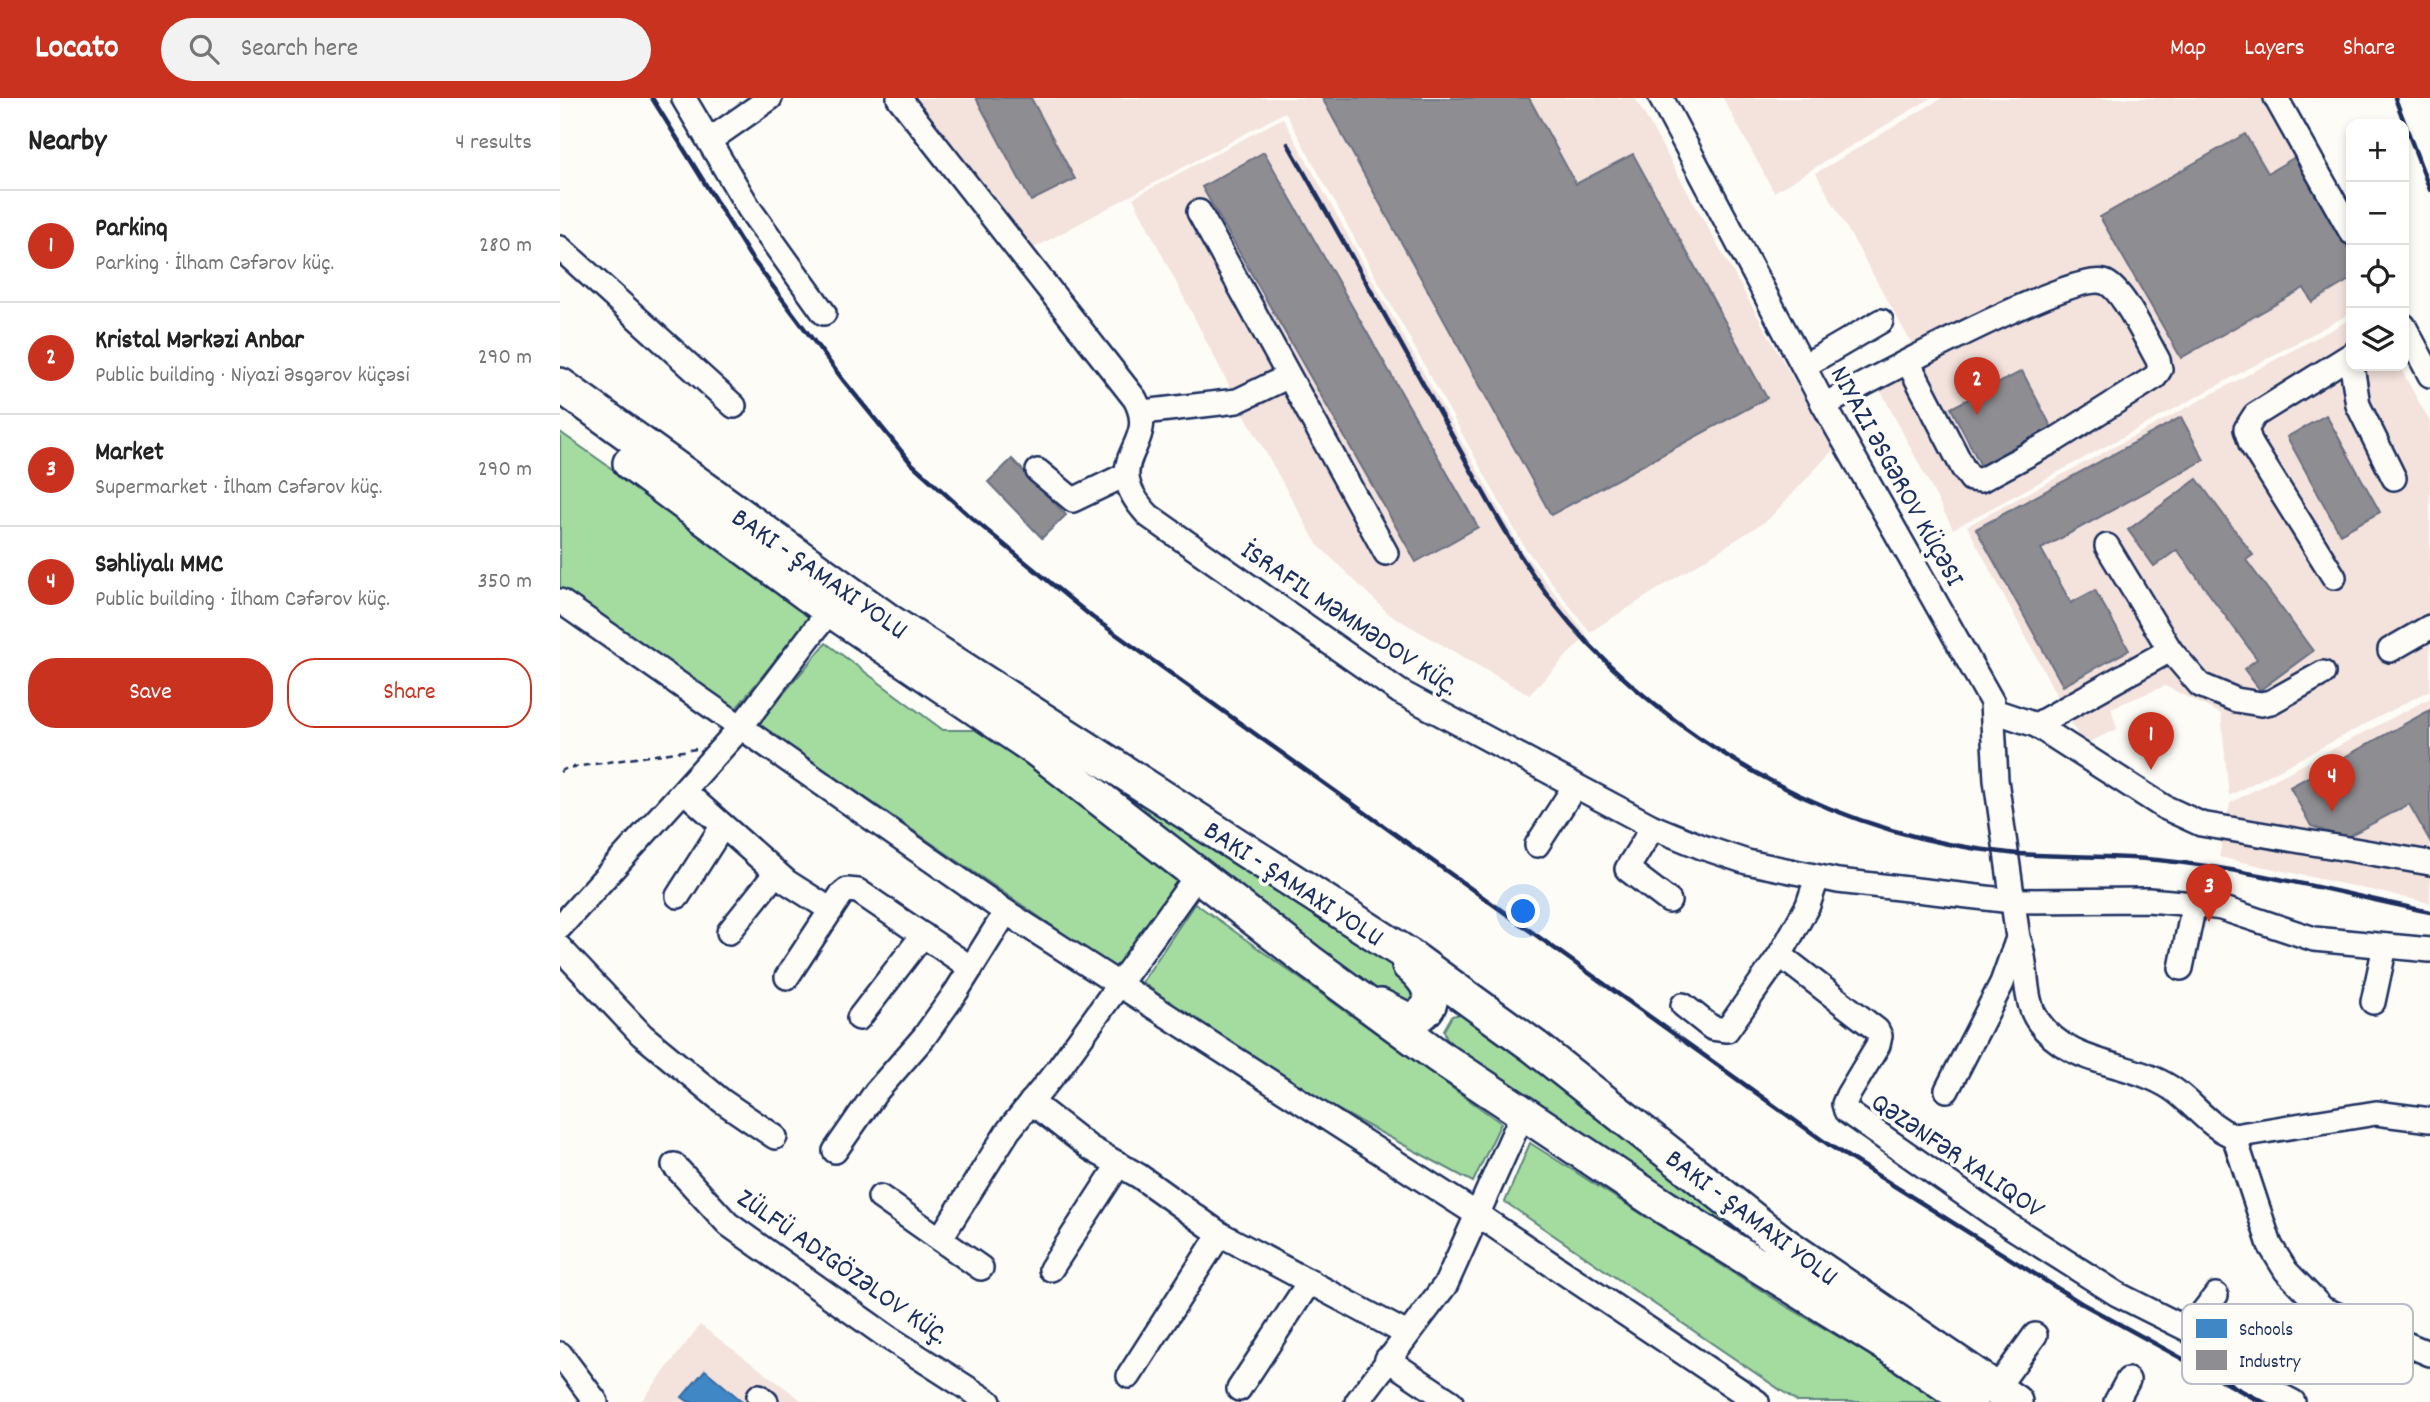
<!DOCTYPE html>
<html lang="en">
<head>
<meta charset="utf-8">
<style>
  :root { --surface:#fff; --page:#f2f2f2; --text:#222; --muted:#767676; --line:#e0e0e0; --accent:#c8321e }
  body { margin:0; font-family:Dekko,sans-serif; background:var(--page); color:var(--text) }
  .controls { position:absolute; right:21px; top:21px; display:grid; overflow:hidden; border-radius:14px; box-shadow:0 4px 10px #0003 }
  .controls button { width:63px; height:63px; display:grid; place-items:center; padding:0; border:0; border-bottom:2px solid var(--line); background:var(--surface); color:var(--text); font:35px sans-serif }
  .you { position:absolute; left:964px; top:814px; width:24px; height:24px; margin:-18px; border:5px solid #fff; border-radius:50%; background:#1a73e8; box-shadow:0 0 0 10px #1a73e833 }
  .badge { display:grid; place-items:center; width:46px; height:46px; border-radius:50%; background:var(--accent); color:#fff; font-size:23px; font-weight:700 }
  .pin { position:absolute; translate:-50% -58px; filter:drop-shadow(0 2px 4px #0008) }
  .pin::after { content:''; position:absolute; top:37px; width:24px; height:21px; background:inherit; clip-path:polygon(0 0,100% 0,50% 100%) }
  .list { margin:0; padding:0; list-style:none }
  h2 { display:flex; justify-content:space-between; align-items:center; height:91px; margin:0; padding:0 28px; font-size:30px }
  h2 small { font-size:23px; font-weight:400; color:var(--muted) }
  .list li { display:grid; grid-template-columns:46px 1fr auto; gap:21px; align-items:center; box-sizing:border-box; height:112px; padding:0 28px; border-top:2px solid var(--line) }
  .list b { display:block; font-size:26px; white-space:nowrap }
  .list p { margin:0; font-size:23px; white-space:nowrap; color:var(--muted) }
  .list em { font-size:23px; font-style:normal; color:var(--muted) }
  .actions { display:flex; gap:14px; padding:21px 28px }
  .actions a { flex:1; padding:16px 0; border:2px solid var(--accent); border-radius:28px; text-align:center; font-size:24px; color:var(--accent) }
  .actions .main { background:var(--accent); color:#fff }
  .icon { flex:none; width:38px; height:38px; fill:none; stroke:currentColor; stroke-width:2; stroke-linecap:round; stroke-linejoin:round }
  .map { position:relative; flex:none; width:1870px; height:1304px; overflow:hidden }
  header { display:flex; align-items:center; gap:42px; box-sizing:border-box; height:98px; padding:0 35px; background:var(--accent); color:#fff }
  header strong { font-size:33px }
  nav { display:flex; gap:38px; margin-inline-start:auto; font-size:24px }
  .search { width:490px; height:63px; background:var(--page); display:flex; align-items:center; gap:18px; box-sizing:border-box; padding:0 24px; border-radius:38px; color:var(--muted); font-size:26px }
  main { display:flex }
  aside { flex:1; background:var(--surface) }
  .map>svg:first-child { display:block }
  .built { fill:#f4e2dc }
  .green { fill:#a4dca0; stroke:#60867f; stroke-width:2 }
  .schools { fill:#3f88c5; stroke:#346da6; stroke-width:2 }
  .industry { fill:#8d8d92; stroke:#6b7182; stroke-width:2 }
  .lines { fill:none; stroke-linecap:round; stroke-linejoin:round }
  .minor-casing { stroke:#1b2f5e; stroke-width:28 }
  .highway-casing { stroke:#1b2f5e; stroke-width:38 }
  .path { stroke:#1b2f5e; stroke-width:2.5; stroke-dasharray:7 5; stroke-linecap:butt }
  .minor { stroke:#fdfcf7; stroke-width:23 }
  .highway { stroke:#fdfcf7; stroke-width:33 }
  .rail { stroke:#1b2f5e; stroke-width:4.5 }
  .labels { text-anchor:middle; stroke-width:7; stroke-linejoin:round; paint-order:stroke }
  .street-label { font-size:28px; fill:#1b2f5e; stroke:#fdfcf7 }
  .key { fill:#fdfcf7; stroke:#b9bec9; stroke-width:2 }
  .key-label { font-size:19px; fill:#1b2f5e }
</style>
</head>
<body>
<header>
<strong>Locato</strong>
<div class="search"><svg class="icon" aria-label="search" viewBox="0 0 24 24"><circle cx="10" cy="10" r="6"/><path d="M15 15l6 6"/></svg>Search here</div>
<nav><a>Map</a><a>Layers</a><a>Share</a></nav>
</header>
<main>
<aside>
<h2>Nearby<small>4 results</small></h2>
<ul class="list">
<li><span class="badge">1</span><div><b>Parkinq</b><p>Parking · İlham Cəfərov küç.</p></div><em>280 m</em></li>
<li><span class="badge">2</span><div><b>Kristal Mərkəzi Anbar</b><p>Public building · Niyazi Əsgərov küçəsi</p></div><em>290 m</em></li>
<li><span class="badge">3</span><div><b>Market</b><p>Supermarket · İlham Cəfərov küç.</p></div><em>290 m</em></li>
<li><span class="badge">4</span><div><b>Səhliyalı MMC</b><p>Public building · İlham Cəfərov küç.</p></div><em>350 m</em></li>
</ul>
<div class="actions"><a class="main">Save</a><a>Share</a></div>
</aside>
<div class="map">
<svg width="1870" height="1304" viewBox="0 0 1870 1304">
  <rect width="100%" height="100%" fill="#fdfcf7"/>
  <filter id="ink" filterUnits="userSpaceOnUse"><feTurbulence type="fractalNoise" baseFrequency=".0143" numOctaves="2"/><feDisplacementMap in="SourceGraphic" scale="14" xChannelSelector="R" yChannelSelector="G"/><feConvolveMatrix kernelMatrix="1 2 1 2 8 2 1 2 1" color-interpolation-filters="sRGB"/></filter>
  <g filter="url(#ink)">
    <g class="built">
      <polygon points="357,0 1075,0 1273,352 1209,421 1030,534 965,450 725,14 474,150 353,5"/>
      <polygon points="1163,0 1371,0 1214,94"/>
      <polygon points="1382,0 1707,0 1791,146 1791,215 1393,431 1310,272 1351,244 1256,75"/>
      <polygon points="723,20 962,453 1027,537 969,597 829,516 757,446 677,303 573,100"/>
      <polygon points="1791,221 1791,268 1839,268 1870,324 1870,592 1669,698 1661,616 1605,588 1551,610 1557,631 1523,647 1407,428"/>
      <polygon points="1870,600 1870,805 1659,759 1670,705"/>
      <polygon points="140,1227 244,1304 81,1304"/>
    </g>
    <g class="green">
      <polygon points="0,334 254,514 175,612 0,495"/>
      <polygon points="266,545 383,632 419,632 518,704 619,785 558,873 198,626"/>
      <polygon points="493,644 851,878 860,888 854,909 827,905"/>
      <polygon points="635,805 941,1025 913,1084 702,971 582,884"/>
      <polygon points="901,916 910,919 1273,1198 900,954 886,940 884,932 892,918"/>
      <polygon points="970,1045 1221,1205 1389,1304 1238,1304 945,1104"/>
    </g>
    <polygon class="schools" points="145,1272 183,1304 129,1304 122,1299"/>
    <g class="industry">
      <polygon points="416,0 471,0 515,81 471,103"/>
      <polygon points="762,0 969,0 1016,86 1073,56 1207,300 991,417"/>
      <polygon points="1685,36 1708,75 1735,59 1791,155 1791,181 1752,204 1744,190 1621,260 1540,119"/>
      <polygon points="704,54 918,429 856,464 642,89"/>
      <polygon points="1462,273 1493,332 1421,368 1391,310"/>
      <polygon points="1766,317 1820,414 1780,436 1727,339"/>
      <polygon points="1621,319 1644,362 1481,451 1511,505 1535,492 1569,552 1503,588 1416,431"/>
      <polygon points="452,361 506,417 482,440 428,384"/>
      <polygon points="1637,381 1693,457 1686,462 1753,553 1700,592 1684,571 1697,561 1617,452 1594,468 1568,432"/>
      <polygon points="1870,612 1870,743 1849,706 1785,740 1751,728 1730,689"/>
    </g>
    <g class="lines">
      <defs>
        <g id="minor">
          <path d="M339 0 575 301C602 350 534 360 589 418L840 594 1093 729 1142 749 1187 764 1278 783 1452 803 1588 802 1634 806 1661 810 1754 841 1870 852"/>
          <polyline points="1101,0 1264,307 1432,604 1436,682 1458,840 1442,885 1387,992"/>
          <polyline points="1716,0 1791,134"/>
          <polyline points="124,1 190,112 264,215"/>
          <polyline points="150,42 210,0"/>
          <polyline points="639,114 826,455"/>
          <polyline points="0,150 174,308"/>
          <polyline points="1844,228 1870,277"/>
          <polyline points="1244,268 1321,223"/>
          <polyline points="1792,268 1798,307 1834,380"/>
          <path d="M1264 307C1305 286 1510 174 1544 184 1562 189 1588 245 1598 262L1600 271 1595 279 1495 342 1421 382 1411 381 1403 370 1348 264"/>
          <polyline points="583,314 677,303 727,279"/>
          <polyline points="478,373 513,402 565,377"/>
          <polyline points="1547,448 1610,552 1640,587 1676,602 1701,606 1711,604 1763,575"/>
          <polyline points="1774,479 1691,346 1686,331 1695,317 1791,257"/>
          <polyline points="0,503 446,814 918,1117 1197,1304"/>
          <polyline points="1830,552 1870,529"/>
          <polyline points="1434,613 1476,627 1604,709 1641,726 1870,765"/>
          <polyline points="1476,627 1610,552"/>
          <polyline points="125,694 227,784 271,812"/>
          <polyline points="1093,729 1067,771 1109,803"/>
          <polyline points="977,747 1015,688"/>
          <polyline points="1257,780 1248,807 1220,857 1317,932 1320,938 1318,947 1288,997 1284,1006 1286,1013 1447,1126 1557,1196 1629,1232 1683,1278 1733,1304"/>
          <polyline points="118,798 162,729"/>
          <polyline points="0,829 180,630 270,512"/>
          <polyline points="169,834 216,775"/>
          <path d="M1458 840C1469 866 1462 900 1478 923 1510 969 1568 962 1611 990 1634 1005 1647 1028 1674 1038L1816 1015 1870 1022"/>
          <polyline points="0,850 82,937 162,1003 215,1039"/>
          <polyline points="1621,870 1634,806"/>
          <polyline points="227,879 281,797 287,792 298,793 411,870"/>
          <polyline points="1813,904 1825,848"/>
          <polyline points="1123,907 1152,930 1167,932 1220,857"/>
          <polyline points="299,920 363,837"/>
          <polyline points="471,1004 530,1050 579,1078 660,1136 847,1236"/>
          <polyline points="1674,1038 1710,1147 1726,1173 1763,1211 1870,1256"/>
          <polyline points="275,1053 316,994 364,939 396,894 446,814"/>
          <polyline points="114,1067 168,1126 326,1238 429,1304"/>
          <polyline points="320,1099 421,1170"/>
          <polyline points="380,1141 448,1033 499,970 638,776"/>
          <polyline points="491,1171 559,1066"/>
          <polyline points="1629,1232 1656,1197"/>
          <polyline points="0,1256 36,1304"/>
          <polyline points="827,1261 891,1304"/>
          <polyline points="569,1278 660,1136"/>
          <polyline points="679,1291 750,1183"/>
          <polyline points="1436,1291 1475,1237"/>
          <polyline points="199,1298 206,1304"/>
          <polyline points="797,1304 886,1186 963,1015"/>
          <polyline points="1556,1304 1568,1282"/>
        </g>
        <g id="highway">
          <polyline points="0,287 330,524 848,857 975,949 1224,1146 1455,1304"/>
          <polyline points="70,365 247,496 476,651 750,864 878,958 1106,1110 1340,1255 1411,1304"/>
          <path d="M820 908 848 922C884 911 871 884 849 867"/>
        </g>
      </defs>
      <use href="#minor" class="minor-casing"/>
      <use href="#highway" class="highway-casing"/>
      <polyline class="path" points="0,674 7,670 136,651"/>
      <use href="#minor" class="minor"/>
      <use href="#highway" class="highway"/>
      <g class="rail">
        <polyline points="92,0 190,158 283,282 351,365 413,421 532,519 1269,1047 1521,1205 1701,1304"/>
        <polyline points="1835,0 1870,92"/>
        <path d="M728 46C776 131 824 215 871 300 901 352 928 406 960 457 1040 586 1186 689 1331 732 1368 743 1410 751 1449 755 1498 760 1548 757 1598 762 1690 771 1780 795 1870 814"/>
      </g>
    </g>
  </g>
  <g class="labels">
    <g class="street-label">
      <text transform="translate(1339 377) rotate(61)" y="10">NIYAZI ƏSGƏROV KÜÇƏSI</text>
      <text transform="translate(261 474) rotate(35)" y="10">BAKI - ŞAMAXI YOLU</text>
      <text transform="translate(791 519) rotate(34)" y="10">İSRAFIL MƏMMƏDOV KÜÇ.</text>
      <text transform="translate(735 784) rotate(33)" y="10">BAKI - ŞAMAXI YOLU</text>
      <text transform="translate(1399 1056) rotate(34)" y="10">QƏZƏNFƏR XALIQOV</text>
      <text transform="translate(1193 1118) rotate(37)" y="10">BAKI - ŞAMAXI YOLU</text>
      <text transform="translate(284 1167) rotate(35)" y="10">ZÜLFÜ ADIGÖZƏLOV KÜÇ.</text>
    </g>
  </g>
  <rect x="1622" y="1206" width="231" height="80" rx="10" class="key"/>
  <rect x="1636" y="1221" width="31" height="19" fill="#3f88c5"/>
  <rect x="1636" y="1252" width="31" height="20" fill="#8d8d92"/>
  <g class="key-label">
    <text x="1679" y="1237">Schools</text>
    <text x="1679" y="1269">Industry</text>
  </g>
</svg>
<div class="controls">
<button>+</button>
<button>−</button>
<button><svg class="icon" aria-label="locate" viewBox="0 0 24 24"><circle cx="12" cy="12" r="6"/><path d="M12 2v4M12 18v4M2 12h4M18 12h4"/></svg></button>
<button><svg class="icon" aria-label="layers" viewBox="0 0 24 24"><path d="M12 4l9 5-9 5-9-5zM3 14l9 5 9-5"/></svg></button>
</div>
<div class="you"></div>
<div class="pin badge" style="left:1591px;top:672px">1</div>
<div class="pin badge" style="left:1417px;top:317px">2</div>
<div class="pin badge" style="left:1649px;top:824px">3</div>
<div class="pin badge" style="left:1772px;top:714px">4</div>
</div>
</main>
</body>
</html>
